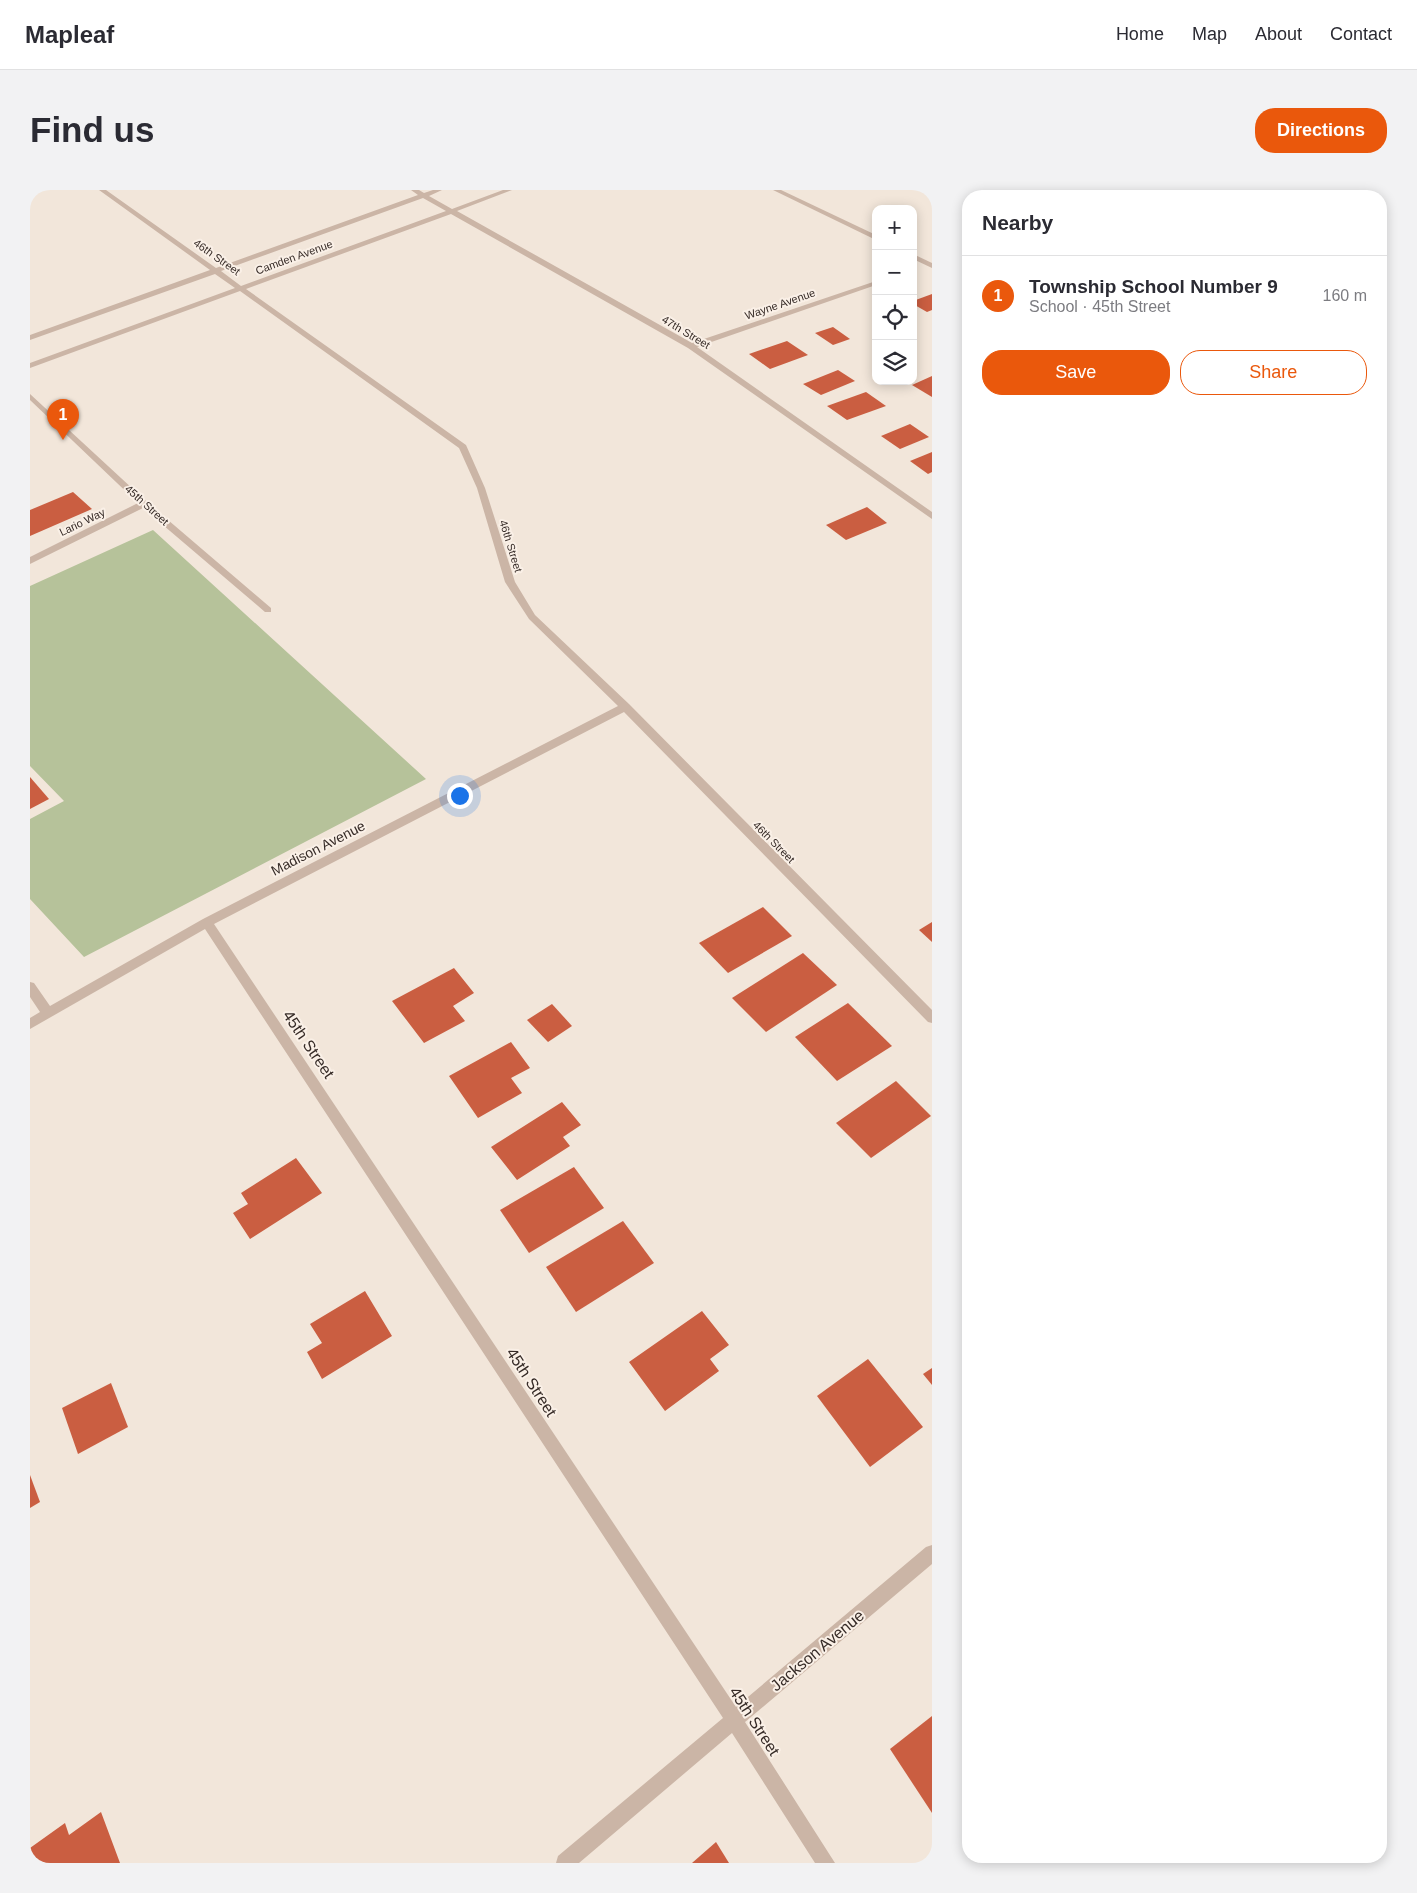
<!DOCTYPE html>
<html lang="en">
<head>
<meta charset="utf-8">
<style>
  :root { --surface:#fff; --page:#f2f2f3; --text:#2b2b33; --muted:#7c7c81; --line:#e1e1e2; --accent:#ea580c }
  body { margin:0; font-family:Helvetica,sans-serif; background:var(--page); color:var(--text) }
  .controls { position:absolute; right:15px; top:15px; display:grid; overflow:hidden; border-radius:10px; box-shadow:0 2px 12px #0003 }
  .controls button { width:45px; height:45px; display:grid; place-items:center; padding:0; border:0; border-bottom:1px solid var(--line); background:var(--surface); color:var(--text); font:25px sans-serif }
  .you { position:absolute; left:429px; top:605px; width:18px; height:18px; margin:-12px; border:4px solid #fff; border-radius:50%; background:#1a73e8; box-shadow:0 0 0 8px #1a73e833 }
  .badge { display:grid; place-items:center; width:32px; height:32px; border-radius:50%; background:var(--accent); color:#fff; font-size:16px; font-weight:700 }
  .pin { position:absolute; translate:-50% -41px; filter:drop-shadow(0 1px 2px #0008) }
  .pin::after { content:''; position:absolute; top:26px; width:18px; height:15px; background:inherit; clip-path:polygon(0 0,100% 0,50% 100%) }
  .list { margin:0; padding:0; list-style:none }
  h2 { display:flex; justify-content:space-between; align-items:center; height:65px; margin:0; padding:0 20px; font-size:21px }
  h2 small { font-size:16px; font-weight:400; color:var(--muted) }
  .list li { display:grid; grid-template-columns:32px 1fr auto; gap:15px; align-items:center; box-sizing:border-box; height:80px; padding:0 20px; border-top:1px solid var(--line) }
  .list b { display:block; font-size:19px; white-space:nowrap }
  .list p { margin:0; font-size:16px; white-space:nowrap; color:var(--muted) }
  .list em { font-size:16px; font-style:normal; color:var(--muted) }
  .actions { display:flex; gap:10px; padding:15px 20px }
  .actions a { flex:1; padding:11px 0; border:1px solid var(--accent); border-radius:20px; text-align:center; font-size:18px; color:var(--accent) }
  .actions .main { background:var(--accent); color:#fff }
  .icon { flex:none; width:28px; height:28px; fill:none; stroke:currentColor; stroke-width:2; stroke-linecap:round; stroke-linejoin:round }
  .map { position:relative; flex:none; width:902px; height:1673px; overflow:hidden; border-radius:20px }
  header { display:flex; align-items:center; gap:30px; box-sizing:border-box; height:70px; padding:0 25px; background:var(--surface); border-bottom:1px solid var(--line) }
  header strong { font-size:24px }
  nav { display:flex; gap:28px; margin-inline-start:auto; font-size:18px }
  .intro { display:flex; align-items:center; justify-content:space-between; box-sizing:border-box; height:120px; padding:0 30px }
  h1 { margin:0; font-size:35px }
  .button { padding:12px 22px; border-radius:20px; background:var(--accent); color:#fff; font-size:18px; font-weight:700 }
  main { display:flex; gap:30px; padding:0 30px }
  aside { flex:1; background:var(--surface); border-radius:20px; box-shadow:0 2px 12px #0003 }
  .map>svg:first-child { display:block }
  .green { fill:#b6c29a }
  .building { fill:#ca5e41 }
  .lines { fill:none; stroke-linecap:round; stroke-linejoin:round }
  .minor { fill:#cbb5a6; fill-rule:evenodd }
  .labels { text-anchor:middle; stroke-width:4; stroke-linejoin:round; paint-order:stroke }
  .far-street-label { font-size:11px; fill:#362b27; stroke:#faf0e7 }
  .street-label { font-size:14px; fill:#362b27; stroke:#faf0e7 }
  .near-street-label { font-size:16px; fill:#362b27; stroke:#faf0e7 }
</style>
</head>
<body>
<header>
<strong>Mapleaf</strong>
<nav><a>Home</a><a>Map</a><a>About</a><a>Contact</a></nav>
</header>
<div class="intro"><h1>Find us</h1><a class="button">Directions</a></div>
<main>
<div class="map">
<svg width="902" height="1673" viewBox="0 0 902 1673">
  <rect width="100%" height="100%" fill="#f2e6da"/>
  <polygon class="green" points="123,340 396,589 54,767 0,709 0,629 34,611 0,576 0,396"/>
  <g class="building">
    <polygon points="902,104 902,120 897,122 883,114 883,111"/>
    <polygon points="803,137 820,149 803,155 785,143"/>
    <polygon points="757,151 778,165 740,179 719,164"/>
    <polygon points="808,180 825,191 791,205 773,194"/>
    <polygon points="902,186 902,207 882,195"/>
    <polygon points="836,202 856,216 817,230 797,216"/>
    <polygon points="880,234 899,247 870,259 851,246"/>
    <polygon points="902,262 902,282 898,284 880,271"/>
    <polygon points="43,302 62,319 0,346 0,320"/>
    <polygon points="837,317 857,333 816,350 796,335"/>
    <polygon points="0,587 19,609 0,619"/>
    <polygon points="733,717 762,746 698,783 669,753"/>
    <polygon points="902,732 902,752 889,740"/>
    <polygon points="773,763 807,795 736,842 702,808"/>
    <polygon points="424,778 444,803 423,816 435,831 394,853 362,811"/>
    <polygon points="818,813 862,856 807,891 765,847"/>
    <polygon points="522,814 542,836 518,852 497,830"/>
    <polygon points="481,852 500,878 481,888 492,903 448,928 419,886"/>
    <polygon points="866,891 901,926 841,968 806,933"/>
    <polygon points="532,912 551,935 533,947 540,956 487,990 461,957"/>
    <polygon points="266,968 292,1003 220,1049 203,1023 218,1014 211,1003"/>
    <polygon points="544,977 574,1018 499,1063 470,1020"/>
    <polygon points="593,1031 624,1073 546,1122 516,1077"/>
    <polygon points="335,1101 362,1146 292,1189 277,1162 292,1153 280,1134"/>
    <polygon points="672,1121 699,1155 680,1169 689,1181 635,1221 599,1172"/>
    <polygon points="838,1169 893,1237 840,1277 787,1206"/>
    <polygon points="902,1178 902,1195 893,1184"/>
    <polygon points="81,1193 98,1237 48,1264 32,1218"/>
    <polygon points="0,1285 10,1312 0,1318"/>
    <polygon points="902,1526 902,1623 860,1559"/>
    <polygon points="71,1622 90,1673 0,1673 0,1658 35,1633 39,1645"/>
    <polygon points="686,1652 699,1673 662,1673"/>
  </g>
  <g class="lines">
    <g class="minor">
      <path d="M69 0H76L186 78 388 5 381 0H389L394 3 403 0H412L399 6 422 19 473 0H482L427 21 662 153 846 91V95L667 157 902 322V329L658 158 421 24 216 99 436 255 455 298 485 392 505 425 599 514 902 820V833L898 832 594 522 184 734 706 1517 896 1357 902 1355V1374L715 1532 805 1673H785L702 1543 549 1673H526L528 1666 693 1528 175 739 0 839V828L10 822 0 807V792L4 793 20 816 173 729 588 516 499 429 475 392 447 298 429 258 210 101 0 178V173L205 98 185 84 0 150V145L180 80ZM393 8 416 21 211 96 191 81Z"/>
      <polygon points="743,0 751,0 846,45 846,50"/>
      <polygon points="883,64 902,73 902,78 883,69"/>
      <polygon points="0,204 117,312 241,418 241,422 235,422 113,318 0,374 0,367 108,313 0,210"/>
    </g>
  </g>
  <g class="labels">
    <g class="far-street-label">
      <text transform="translate(187 67) rotate(35)" y="4">46th Street</text>
      <text transform="translate(264 67) rotate(-20)" y="4">Camden Avenue</text>
      <text transform="translate(750 114) rotate(-19)" y="4">Wayne Avenue</text>
      <text transform="translate(656 142) rotate(31)" y="4">47th Street</text>
      <text transform="translate(117 315) rotate(42)" y="4">45th Street</text>
      <text transform="translate(52 332) rotate(-26)" y="4">Lario Way</text>
      <text transform="translate(481 356) rotate(73)" y="4">46th Street</text>
      <text transform="translate(744 652) rotate(45)" y="4">46th Street</text>
    </g>
    <g class="street-label">
      <text transform="translate(288 658) rotate(-27)" y="5">Madison Avenue</text>
    </g>
    <g class="near-street-label">
      <text transform="translate(279 854) rotate(56)" y="6">45th Street</text>
      <text transform="translate(502 1192) rotate(57)" y="6">45th Street</text>
      <text transform="translate(787 1460) rotate(-40)" y="6">Jackson Avenue</text>
      <text transform="translate(725 1531) rotate(57)" y="6">45th Street</text>
    </g>
  </g>
</svg>
<div class="controls">
<button>+</button>
<button>−</button>
<button><svg class="icon" aria-label="locate" viewBox="0 0 24 24"><circle cx="12" cy="12" r="6"/><path d="M12 2v4M12 18v4M2 12h4M18 12h4"/></svg></button>
<button><svg class="icon" aria-label="layers" viewBox="0 0 24 24"><path d="M12 4l9 5-9 5-9-5zM3 14l9 5 9-5"/></svg></button>
</div>
<div class="you"></div>
<div class="pin badge" style="left:33px;top:250px">1</div>
</div>
<aside>
<h2>Nearby<small></small></h2>
<ul class="list">
<li><span class="badge">1</span><div><b>Township School Number 9</b><p>School · 45th Street</p></div><em>160 m</em></li>
</ul>
<div class="actions"><a class="main">Save</a><a>Share</a></div>
</aside>
</main>
</body>
</html>
